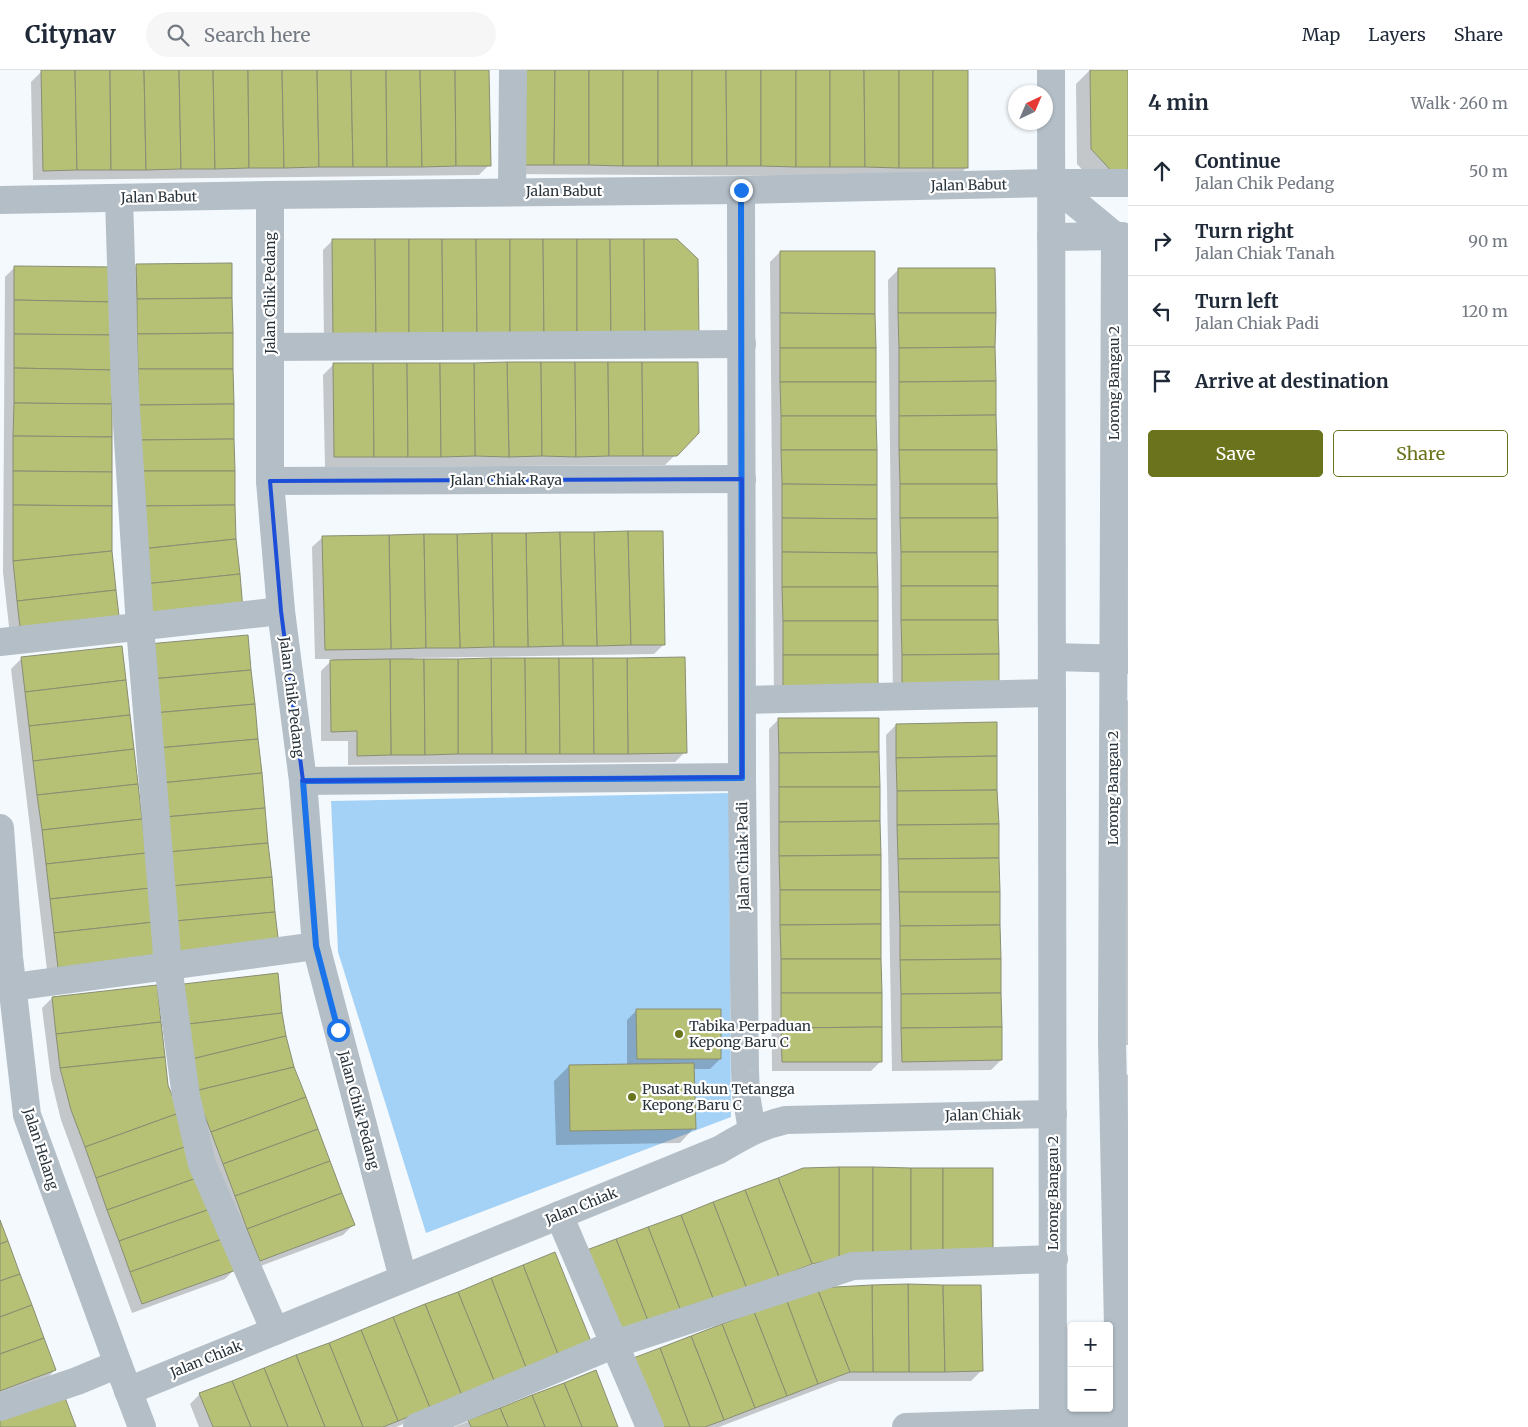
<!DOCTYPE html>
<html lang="en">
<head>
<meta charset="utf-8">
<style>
  :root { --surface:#fff; --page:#f6f6f7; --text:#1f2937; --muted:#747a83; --line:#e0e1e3; --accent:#6b741d }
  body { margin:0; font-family:Merriweather,serif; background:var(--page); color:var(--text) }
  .controls { position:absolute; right:15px; bottom:15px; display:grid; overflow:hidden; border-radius:5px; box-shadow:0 1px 4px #0004 }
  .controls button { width:45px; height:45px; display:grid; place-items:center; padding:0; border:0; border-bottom:1px solid var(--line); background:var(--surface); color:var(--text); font:25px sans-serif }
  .compass { position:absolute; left:1008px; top:15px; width:45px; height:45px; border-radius:50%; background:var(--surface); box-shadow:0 1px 4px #0004; rotate:44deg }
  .stop { position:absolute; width:15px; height:15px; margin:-11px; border:4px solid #1a73e8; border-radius:50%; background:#fff }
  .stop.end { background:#1a73e8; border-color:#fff; box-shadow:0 1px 5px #0008 }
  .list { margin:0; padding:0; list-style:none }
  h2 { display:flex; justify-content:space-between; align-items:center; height:65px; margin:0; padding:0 20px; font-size:21px }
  h2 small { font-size:16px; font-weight:400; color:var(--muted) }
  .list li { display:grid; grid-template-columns:32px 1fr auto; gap:15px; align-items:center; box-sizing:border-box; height:70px; padding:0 20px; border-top:1px solid var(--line) }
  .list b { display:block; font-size:19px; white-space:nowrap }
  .list p { margin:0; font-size:16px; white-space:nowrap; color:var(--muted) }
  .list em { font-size:16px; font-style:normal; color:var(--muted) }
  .actions { display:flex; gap:10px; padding:15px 20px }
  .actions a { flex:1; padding:11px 0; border:1px solid var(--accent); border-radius:5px; text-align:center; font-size:18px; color:var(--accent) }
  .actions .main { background:var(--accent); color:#fff }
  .icon { flex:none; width:28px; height:28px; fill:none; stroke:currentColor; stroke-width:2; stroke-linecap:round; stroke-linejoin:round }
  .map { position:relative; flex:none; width:1128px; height:1357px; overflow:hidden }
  header { display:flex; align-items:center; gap:30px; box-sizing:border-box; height:70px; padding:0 25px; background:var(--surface); border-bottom:1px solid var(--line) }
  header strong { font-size:24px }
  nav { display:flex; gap:28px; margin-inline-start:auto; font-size:18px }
  .search { width:350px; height:45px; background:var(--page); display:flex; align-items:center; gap:12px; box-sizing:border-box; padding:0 18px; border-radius:28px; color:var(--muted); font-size:19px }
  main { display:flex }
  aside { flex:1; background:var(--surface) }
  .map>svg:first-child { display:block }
  .green { fill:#a4d1f6 }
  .shadow { fill:#0003 }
  .building { fill:#b6c175; stroke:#898e73 }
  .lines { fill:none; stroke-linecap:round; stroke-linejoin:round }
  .minor { stroke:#b3bec7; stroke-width:28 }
  .route { stroke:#1a73e8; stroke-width:6 }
  .marked { fill:none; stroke:#1d4ed8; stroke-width:4; stroke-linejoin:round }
  .poi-dot { fill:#6b741d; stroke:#fff; stroke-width:2 }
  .labels { text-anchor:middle; stroke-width:4.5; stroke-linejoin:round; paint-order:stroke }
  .street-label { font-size:14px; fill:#29333b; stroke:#fff }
  .poi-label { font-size:14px; fill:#29333b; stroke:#fff; text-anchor:start }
</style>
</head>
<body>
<header>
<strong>Citynav</strong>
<div class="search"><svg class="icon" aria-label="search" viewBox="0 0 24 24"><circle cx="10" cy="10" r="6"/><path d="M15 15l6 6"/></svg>Search here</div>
<nav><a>Map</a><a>Layers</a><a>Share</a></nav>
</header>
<main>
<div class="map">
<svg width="1128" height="1357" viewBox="0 0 1128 1357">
  <rect width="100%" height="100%" fill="#f4f9fd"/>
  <polygon class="green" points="729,723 731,1047 426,1163 338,882 331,731"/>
  <g class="shadow">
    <polygon points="183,0 488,0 489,95 479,105 33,110 31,12 41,2"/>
    <polygon points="514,0 967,0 967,97 957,107 510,104"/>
    <polygon points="1090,0 1128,0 1128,122 1103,122 1077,94 1076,14"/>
    <polygon points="333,170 677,170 324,278 323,180"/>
    <polygon points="780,182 867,628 774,629 770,192"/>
    <polygon points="231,194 131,490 127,205 137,195"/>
    <polygon points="15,197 111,481 11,575 3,502 5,207"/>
    <polygon points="898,200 998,618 893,628 888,210"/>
    <polygon points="1128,219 1128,604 1115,604"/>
    <polygon points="333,295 697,363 665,395 325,397 323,305"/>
    <polygon points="323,467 664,574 654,584 414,588 414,590 685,682 675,692 348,695 348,671 321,671 321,601 333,589 315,589 312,477"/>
    <polygon points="21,589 158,886 48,908 11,599"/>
    <polygon points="1128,630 1128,975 1117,975 1115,643"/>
    <polygon points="779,649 881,991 871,1001 772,1001 769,659"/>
    <polygon points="896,655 1001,990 991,1000 892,1001 886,665"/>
    <polygon points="52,928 167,1015 235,1199 225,1209 132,1243 61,1050 51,1009 42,938"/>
    <polygon points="637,940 720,989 710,999 693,999 694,1058 680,1073 556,1075 554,1011 569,996 627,995 627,950"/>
    <polygon points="281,943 293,997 353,1155 343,1165 250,1200 186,1032"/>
    <polygon points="1128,1004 1128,1325 1120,1012"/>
    <polygon points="0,1154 55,1300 45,1310 0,1326"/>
    <polygon points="580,1284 396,1357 199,1357 190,1334 200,1324"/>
    <polygon points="619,1301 981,1301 971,1311 839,1311 719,1357 641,1357"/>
    <polygon points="595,1302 617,1357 454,1357"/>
  </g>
  <g class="building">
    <polygon points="41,0 75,0 77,100 43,101"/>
    <polygon points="75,0 110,0 111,100 77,100"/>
    <polygon points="110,0 144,0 146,100 111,100"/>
    <polygon points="144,0 179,0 181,99 146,100"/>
    <polygon points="179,0 213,0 215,99 181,99"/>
    <polygon points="213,0 248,0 249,98 215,99"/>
    <polygon points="248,0 282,0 284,98 249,98"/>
    <polygon points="282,0 317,0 319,97 284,98"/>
    <polygon points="317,0 351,0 353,97 319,97"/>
    <polygon points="351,0 386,0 387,97 353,97"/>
    <polygon points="386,0 420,0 422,97 387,97"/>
    <polygon points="420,0 455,0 456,96 422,97"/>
    <polygon points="455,0 489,0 491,96 456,96"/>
    <polygon points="520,0 555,0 554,95 520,95"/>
    <polygon points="555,0 589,0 589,95 554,95"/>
    <polygon points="589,0 623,0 623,96 589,95"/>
    <rect x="623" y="0" width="35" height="96"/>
    <rect x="658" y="0" width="34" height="96"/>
    <polygon points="692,0 726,0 727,96 692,96"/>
    <polygon points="726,0 761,0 761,96 727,96"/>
    <polygon points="761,0 796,0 796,97 761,96"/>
    <rect x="796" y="0" width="34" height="97"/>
    <polygon points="830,0 864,0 865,97 830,97"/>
    <polygon points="864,0 899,0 899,98 865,97"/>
    <rect x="899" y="0" width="34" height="98"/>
    <rect x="933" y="0" width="35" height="98"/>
    <polygon points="1090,0 1128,0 1128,108 1118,108 1091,79"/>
    <polygon points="332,169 375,169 376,268 333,269"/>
    <polygon points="375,169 409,169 409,268 376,268"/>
    <polygon points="409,169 442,169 443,268 409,268"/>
    <polygon points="442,169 476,169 477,268 443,268"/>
    <polygon points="476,169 510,169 510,268 477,268"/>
    <polygon points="510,169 543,169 544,268 510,268"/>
    <polygon points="543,169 577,169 577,268 544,268"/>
    <polygon points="577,169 610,169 611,268 577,268"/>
    <polygon points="610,169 644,169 645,268 611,268"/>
    <polygon points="644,169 677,169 698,189 699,268 645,268"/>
    <polygon points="780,181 875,181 875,244 780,243"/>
    <polygon points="232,193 232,228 137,229 136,194"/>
    <polygon points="14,196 113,197 113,232 14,230"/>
    <polygon points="898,198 995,198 996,243 898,243"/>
    <polygon points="232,228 233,263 137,264 137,229"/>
    <polygon points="14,230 113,232 113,265 14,264"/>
    <polygon points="780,243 875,244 876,278 780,278"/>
    <polygon points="898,243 996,243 995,277 899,278"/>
    <polygon points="233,263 233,299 138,299 137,264"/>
    <polygon points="14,264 113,265 113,300 14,298"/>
    <polygon points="995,277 996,311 899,312 899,278"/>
    <rect x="780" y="278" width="96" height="34"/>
    <polygon points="507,292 541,292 542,386 509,387"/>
    <polygon points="507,292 509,387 475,386 474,293"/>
    <polygon points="541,292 575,292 576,387 542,386"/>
    <polygon points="575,292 608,292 609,386 576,387"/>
    <polygon points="608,292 642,292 643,386 609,386"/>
    <polygon points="642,292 698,292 699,363 677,386 643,386"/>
    <polygon points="333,293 373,293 374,387 334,387"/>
    <polygon points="373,293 407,293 408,387 374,387"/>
    <polygon points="407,293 440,293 441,387 408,387"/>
    <polygon points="440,293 474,293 475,386 441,387"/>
    <polygon points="14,298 113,300 112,334 14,333"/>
    <polygon points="138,299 233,299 234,334 138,335"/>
    <polygon points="996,311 996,345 899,346 899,312"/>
    <polygon points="780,312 876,312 876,346 781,346"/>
    <polygon points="14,333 112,334 112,367 13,366"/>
    <polygon points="234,334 234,369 139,370 138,335"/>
    <polygon points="996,345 997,380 899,380 899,346"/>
    <polygon points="781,346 876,346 877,380 781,380"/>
    <polygon points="13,366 112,367 112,402 13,401"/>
    <polygon points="234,369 235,401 139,401 139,370"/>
    <polygon points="781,380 877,380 877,415 782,414"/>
    <polygon points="899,380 997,380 997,414 900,414"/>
    <polygon points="13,401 112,402 112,436 13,435"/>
    <polygon points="139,401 235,401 235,435 140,436"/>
    <polygon points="782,414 877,415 877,449 782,448"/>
    <polygon points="900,414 997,414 998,448 900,448"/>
    <polygon points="13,435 112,436 112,481 13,491"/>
    <polygon points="235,435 236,469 141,479 140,436"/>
    <polygon points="782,448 877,449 877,483 782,482"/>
    <polygon points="900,448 998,448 998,482 901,482"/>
    <polygon points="628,461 631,575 597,576 594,462"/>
    <polygon points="628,461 663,461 665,575 631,575"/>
    <polygon points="560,462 563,576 528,577 526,463"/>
    <polygon points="560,462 594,462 597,576 563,576"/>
    <polygon points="492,463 494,577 460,578 457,464"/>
    <polygon points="492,463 526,463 528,577 494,577"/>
    <polygon points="424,464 426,578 391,579 389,465"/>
    <polygon points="424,464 457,464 460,578 426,578"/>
    <polygon points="389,465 391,579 325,580 322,466"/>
    <polygon points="236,469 240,504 144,514 141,479"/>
    <polygon points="112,481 116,520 17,531 13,491"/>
    <polygon points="782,482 877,483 878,517 782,517"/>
    <rect x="901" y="482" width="97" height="34"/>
    <polygon points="240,504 243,540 149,550 144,514"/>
    <rect x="901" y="516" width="97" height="34"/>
    <polygon points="782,517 878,517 878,551 783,551"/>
    <polygon points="116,520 120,555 21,566 17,531"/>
    <polygon points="901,550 998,550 999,584 902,585"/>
    <rect x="783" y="551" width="95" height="34"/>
    <polygon points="248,565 251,600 151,609 148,574"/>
    <polygon points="122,576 126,610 25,622 21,587"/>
    <polygon points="999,584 999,618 902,619 902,585"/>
    <rect x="783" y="585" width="95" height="34"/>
    <polygon points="685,587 687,683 628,684 627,588"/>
    <polygon points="491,588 525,588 526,684 492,684"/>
    <polygon points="491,588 492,684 458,684 458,589"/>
    <polygon points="525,588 559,588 560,684 526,684"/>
    <polygon points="559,588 593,588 594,684 560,684"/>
    <polygon points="593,588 627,588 628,684 594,684"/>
    <polygon points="390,589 424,589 425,685 391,685"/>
    <polygon points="390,589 391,685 357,686 357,661 331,662 330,590"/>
    <polygon points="424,589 458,589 458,684 425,685"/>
    <polygon points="251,600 255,634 154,643 151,609"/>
    <polygon points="126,610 130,645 29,656 25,622"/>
    <polygon points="255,634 258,669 158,678 154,643"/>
    <polygon points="130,645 134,679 33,691 29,656"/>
    <polygon points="778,648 879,648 879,682 779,683"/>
    <polygon points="997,652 997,686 896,688 896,654"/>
    <polygon points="258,669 262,703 161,713 158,678"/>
    <polygon points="134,679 138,714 37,725 33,691"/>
    <polygon points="879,682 880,717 779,717 779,683"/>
    <polygon points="997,686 997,720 897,721 896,688"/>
    <polygon points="262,703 265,738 165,747 161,713"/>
    <polygon points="138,714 142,749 42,760 37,725"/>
    <polygon points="779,717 880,717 880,751 779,752"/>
    <polygon points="997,720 999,754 897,755 897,721"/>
    <polygon points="265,738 268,773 168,782 165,747"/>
    <polygon points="142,749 146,783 46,794 42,760"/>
    <polygon points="880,751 881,785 779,786 779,752"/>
    <polygon points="999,754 999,788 898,789 897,755"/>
    <polygon points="268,773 272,807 171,816 168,782"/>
    <polygon points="146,783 151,818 50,829 46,794"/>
    <polygon points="881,785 881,820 780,820 779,786"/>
    <polygon points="999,788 1000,822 899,822 898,789"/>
    <polygon points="272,807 275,842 175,851 171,816"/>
    <polygon points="151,818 154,852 54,863 50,829"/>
    <polygon points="780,820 881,820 881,854 780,855"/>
    <polygon points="899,822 1000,822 1000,855 900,856"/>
    <polygon points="275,842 279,876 178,885 175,851"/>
    <polygon points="154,852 159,887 58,898 54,863"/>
    <polygon points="881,854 881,889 781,889 780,855"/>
    <polygon points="1000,855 1001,889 900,890 900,856"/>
    <polygon points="781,889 881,889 882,923 781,923"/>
    <polygon points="1001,889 1001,923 901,924 900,890"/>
    <polygon points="278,903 282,943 180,955 175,915"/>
    <polygon points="157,915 161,952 56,964 52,927"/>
    <polygon points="781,923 882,923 882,957 781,958"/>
    <polygon points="1001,923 1002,957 901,958 901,924"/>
    <polygon points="636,939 721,939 721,989 637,989"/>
    <polygon points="282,943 286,966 188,990 180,955"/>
    <polygon points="161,952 165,987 60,998 56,964"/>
    <polygon points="882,957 882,992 782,992 781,958"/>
    <polygon points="1002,957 1002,990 902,992 901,958"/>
    <polygon points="286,966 294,997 195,1021 188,990"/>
    <polygon points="165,987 168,1015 179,1043 85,1077 71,1040 60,998"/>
    <polygon points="694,993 696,1059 570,1061 569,995"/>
    <polygon points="294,997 306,1027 211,1062 195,1021"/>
    <polygon points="306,1027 318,1059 223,1094 211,1062"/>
    <polygon points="179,1043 190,1075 96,1108 85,1077"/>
    <polygon points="318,1059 330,1091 235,1126 223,1094"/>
    <polygon points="190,1075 202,1106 107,1140 96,1108"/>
    <polygon points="330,1091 342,1123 247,1159 235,1126"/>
    <rect x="839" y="1097" width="34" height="91"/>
    <polygon points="839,1097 839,1188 812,1194 778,1108 803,1098"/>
    <polygon points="873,1097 911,1098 911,1188 873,1188"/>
    <polygon points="911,1098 943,1098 943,1189 911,1188"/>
    <rect x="943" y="1098" width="50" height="91"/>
    <polygon points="202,1106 213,1138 119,1171 107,1140"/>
    <polygon points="778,1108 812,1194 779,1207 745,1120"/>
    <polygon points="745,1120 779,1207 747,1219 713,1132"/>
    <polygon points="342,1123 355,1155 260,1191 247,1159"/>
    <polygon points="713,1132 747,1219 714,1231 681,1145"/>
    <polygon points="213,1138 225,1168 130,1202 119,1171"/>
    <polygon points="681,1145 714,1231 682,1244 648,1157"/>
    <polygon points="0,1150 8,1171 0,1174"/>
    <polygon points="648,1157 682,1244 650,1256 616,1169"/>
    <polygon points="225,1168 236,1200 142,1234 130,1202"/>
    <polygon points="616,1169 650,1256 617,1268 584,1181"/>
    <polygon points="8,1171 20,1204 0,1211 0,1174"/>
    <polygon points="555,1182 592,1274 559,1287 523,1195"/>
    <polygon points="523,1195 559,1287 527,1300 491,1208"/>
    <polygon points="20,1204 32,1235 0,1247 0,1211"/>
    <polygon points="491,1208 527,1300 495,1313 458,1222"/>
    <polygon points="908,1214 943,1215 945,1302 909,1302"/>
    <polygon points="908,1214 909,1302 873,1302 872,1215"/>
    <polygon points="872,1215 873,1302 850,1302 817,1218"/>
    <polygon points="943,1215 981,1215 983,1301 945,1302"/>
    <polygon points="817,1218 850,1302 818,1314 786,1229"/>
    <polygon points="458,1222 495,1313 462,1326 425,1234"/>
    <polygon points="786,1229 818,1314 787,1326 754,1242"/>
    <polygon points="425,1234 462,1326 430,1338 393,1247"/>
    <polygon points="32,1235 44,1268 0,1284 0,1247"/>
    <polygon points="754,1242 787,1326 755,1338 722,1254"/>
    <polygon points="393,1247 430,1338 398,1351 361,1260"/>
    <polygon points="722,1254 755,1338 724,1350 691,1266"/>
    <polygon points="361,1260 398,1351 383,1357 363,1357 329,1273"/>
    <polygon points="691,1266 724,1350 705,1357 690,1357 660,1278"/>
    <polygon points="44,1268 56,1300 0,1321 0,1284"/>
    <polygon points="329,1273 363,1357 325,1357 296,1285"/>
    <polygon points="660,1278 690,1357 654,1357 628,1290"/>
    <polygon points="296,1285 325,1357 288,1357 264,1298"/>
    <polygon points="264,1298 288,1357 251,1357 232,1311"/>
    <polygon points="596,1300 618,1357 582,1357 564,1313"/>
    <polygon points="232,1311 251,1357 213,1357 199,1323"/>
    <polygon points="564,1313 582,1357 545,1357 532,1325"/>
    <polygon points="64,1325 76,1357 0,1357 0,1349"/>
    <polygon points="532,1325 545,1357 508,1357 500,1338"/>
    <polygon points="500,1338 508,1357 471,1357 468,1350"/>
  </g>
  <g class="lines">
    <g class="minor">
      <polyline points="1051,0 1053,1353"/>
      <polyline points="1051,113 1115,166 1112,971 1120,1353"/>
      <polyline points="741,120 742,707 745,1001 746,1025 752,1060"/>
      <polyline points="512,122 513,0"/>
      <polyline points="270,125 270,411 281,541 303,711 316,876 403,1208"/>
      <polyline points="119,128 125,323 140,557 168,896 186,1026 202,1094 275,1261"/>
      <polyline points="0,130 270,125 741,120 1051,113 1128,113"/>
      <polyline points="1051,167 1122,166"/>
      <polyline points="270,277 742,274"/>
      <polyline points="270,411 742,409"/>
      <polyline points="0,572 281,541"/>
      <polyline points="1053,587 1128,589"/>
      <polyline points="742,630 1052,623"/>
      <polyline points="303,711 742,707"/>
      <polyline points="0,758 9,887 27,1045 118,1294 142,1357"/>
      <polyline points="13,917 316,876"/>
      <polyline points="559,1145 650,1357"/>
      <path d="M128 1321 719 1080C743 1066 759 1056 786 1050L1053 1044"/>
      <polyline points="0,1337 77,1311 118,1294"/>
      <polyline points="417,1357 615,1274 853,1196 1054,1189"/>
      <polyline points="906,1357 1032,1353 1128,1353"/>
    </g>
  </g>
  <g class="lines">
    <polyline class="route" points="338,960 316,876 303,711 742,708 741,120"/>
  </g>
  <path class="marked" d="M742 409V707L303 711 281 541 270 411Z"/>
  <g class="poi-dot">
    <circle cx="679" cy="964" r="5"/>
    <circle cx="632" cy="1027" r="5"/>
  </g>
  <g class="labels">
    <g class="street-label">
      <text transform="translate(969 115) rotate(-1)" y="5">Jalan Babut</text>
      <text x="564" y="126">Jalan Babut</text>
      <text transform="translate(159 127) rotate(-1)" y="5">Jalan Babut</text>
      <text transform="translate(270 223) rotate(-90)" y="5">Jalan Chik Pedang</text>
      <text transform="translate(1114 313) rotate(-90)" y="5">Lorong Bangau 2</text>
      <text x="506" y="415">Jalan Chiak Raya</text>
      <text transform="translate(292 627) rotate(83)" y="5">Jalan Chik Pedang</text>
      <text transform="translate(1113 718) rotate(-90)" y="5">Lorong Bangau 2</text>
      <text transform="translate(743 786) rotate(-91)" y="5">Jalan Chiak Padi</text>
      <text transform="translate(359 1040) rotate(75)" y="5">Jalan Chik Pedang</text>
      <text transform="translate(983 1045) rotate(-1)" y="5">Jalan Chiak</text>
      <text transform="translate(41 1079) rotate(72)" y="5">Jalan Helang</text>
      <text transform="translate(1053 1123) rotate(-90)" y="5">Lorong Bangau 2</text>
      <text transform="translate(581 1136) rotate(-22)" y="5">Jalan Chiak</text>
      <text transform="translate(206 1289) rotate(-22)" y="5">Jalan Chiak</text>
    </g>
    <g class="poi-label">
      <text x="689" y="961">Tabika Perpaduan<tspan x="689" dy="16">Kepong Baru C</tspan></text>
      <text x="642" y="1024">Pusat Rukun Tetangga<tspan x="642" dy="16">Kepong Baru C</tspan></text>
    </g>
  </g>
</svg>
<div class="controls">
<button>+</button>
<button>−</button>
</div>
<svg class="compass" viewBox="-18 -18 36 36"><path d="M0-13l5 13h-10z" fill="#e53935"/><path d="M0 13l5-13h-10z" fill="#747a83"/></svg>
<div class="stop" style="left:338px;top:960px"></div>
<div class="stop end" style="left:741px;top:120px"></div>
</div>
<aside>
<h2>4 min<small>Walk · 260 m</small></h2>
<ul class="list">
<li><svg class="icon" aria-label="ahead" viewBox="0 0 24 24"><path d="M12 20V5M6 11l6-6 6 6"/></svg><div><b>Continue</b><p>Jalan Chik Pedang</p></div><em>50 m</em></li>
<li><svg class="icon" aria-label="right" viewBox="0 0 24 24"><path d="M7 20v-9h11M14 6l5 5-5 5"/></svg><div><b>Turn right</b><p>Jalan Chiak Tanah</p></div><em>90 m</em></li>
<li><svg class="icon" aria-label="left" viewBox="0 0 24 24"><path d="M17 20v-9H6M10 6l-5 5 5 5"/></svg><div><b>Turn left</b><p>Jalan Chiak Padi</p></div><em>120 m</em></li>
<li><svg class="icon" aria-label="arrive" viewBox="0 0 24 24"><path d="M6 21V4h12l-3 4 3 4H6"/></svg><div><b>Arrive at destination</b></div></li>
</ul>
<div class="actions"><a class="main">Save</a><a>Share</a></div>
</aside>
</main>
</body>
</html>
